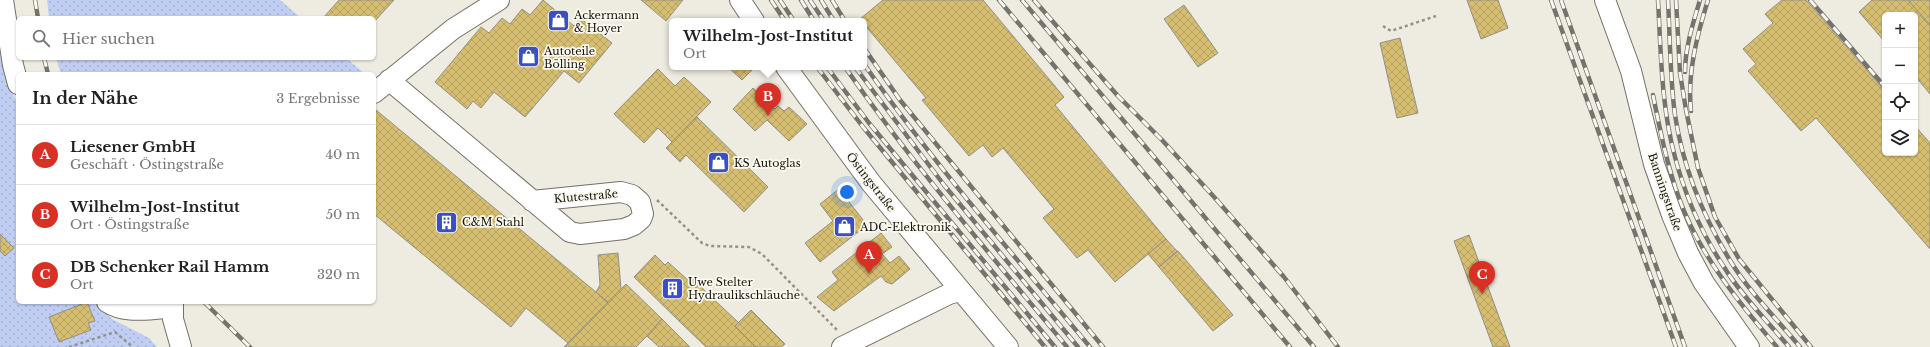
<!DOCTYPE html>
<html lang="de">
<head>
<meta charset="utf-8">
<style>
  :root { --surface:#fff; --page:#f6f6f6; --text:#222; --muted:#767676; --line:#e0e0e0; --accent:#d93025 }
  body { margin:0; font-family:"Libre Baskerville",serif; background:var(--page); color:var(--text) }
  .controls { position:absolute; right:12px; top:12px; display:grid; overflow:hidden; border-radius:6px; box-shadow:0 1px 3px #0004 }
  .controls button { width:36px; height:36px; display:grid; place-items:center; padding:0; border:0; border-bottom:1px solid var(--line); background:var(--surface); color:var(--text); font:20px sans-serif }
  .you { position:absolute; left:847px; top:192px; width:14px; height:14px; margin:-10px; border:3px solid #fff; border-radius:50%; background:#1a73e8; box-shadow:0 0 0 6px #1a73e833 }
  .badge { display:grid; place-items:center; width:26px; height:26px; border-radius:50%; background:var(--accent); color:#fff; font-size:13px; font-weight:700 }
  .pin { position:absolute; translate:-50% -33px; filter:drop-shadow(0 1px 2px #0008) }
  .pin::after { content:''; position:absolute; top:21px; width:14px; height:12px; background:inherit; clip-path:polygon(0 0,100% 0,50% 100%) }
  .popup { position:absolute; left:669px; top:18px; width:198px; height:52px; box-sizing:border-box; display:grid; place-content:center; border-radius:6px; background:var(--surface); filter:drop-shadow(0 1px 3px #0005); font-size:13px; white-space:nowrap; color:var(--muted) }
  .popup b { font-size:15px; color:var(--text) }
  .popup::after { content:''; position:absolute; left:50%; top:100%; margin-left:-8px; border:8px solid transparent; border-top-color:var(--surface) }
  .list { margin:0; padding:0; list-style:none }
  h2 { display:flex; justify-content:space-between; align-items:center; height:52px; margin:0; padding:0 16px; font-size:17px }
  h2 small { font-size:13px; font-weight:400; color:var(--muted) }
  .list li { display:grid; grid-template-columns:26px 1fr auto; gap:12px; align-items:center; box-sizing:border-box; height:60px; padding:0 16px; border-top:1px solid var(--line) }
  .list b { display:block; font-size:15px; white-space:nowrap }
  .list p { margin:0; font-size:13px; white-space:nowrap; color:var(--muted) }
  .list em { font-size:13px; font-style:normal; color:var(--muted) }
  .icon { flex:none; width:22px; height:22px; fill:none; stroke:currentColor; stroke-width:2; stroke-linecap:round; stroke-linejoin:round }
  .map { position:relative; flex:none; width:1930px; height:347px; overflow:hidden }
  .search { position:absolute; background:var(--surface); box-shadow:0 1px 3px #0004; left:16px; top:16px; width:360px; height:44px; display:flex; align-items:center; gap:10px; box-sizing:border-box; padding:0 14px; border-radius:6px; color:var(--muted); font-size:15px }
  .panel { position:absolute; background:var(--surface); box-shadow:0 1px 3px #0004; left:16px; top:72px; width:360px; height:232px; border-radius:6px }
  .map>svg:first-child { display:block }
  .grass { fill:url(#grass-dots) }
  .building { fill:url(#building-cross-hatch); stroke:#928f86 }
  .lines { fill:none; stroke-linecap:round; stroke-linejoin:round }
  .minor-casing { stroke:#747168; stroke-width:22 }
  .path { stroke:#93918a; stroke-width:2.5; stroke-dasharray:3 3; stroke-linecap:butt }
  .minor { stroke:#fff; stroke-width:20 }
  .rail-casing { stroke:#75736d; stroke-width:4.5 }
  .rail { stroke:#fbf8ee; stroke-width:3; stroke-dasharray:9; stroke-linecap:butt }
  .labels { text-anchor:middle; stroke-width:3.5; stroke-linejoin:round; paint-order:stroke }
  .poi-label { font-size:11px; fill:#161511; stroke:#fbf8ee; text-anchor:start }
  .street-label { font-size:11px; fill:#161511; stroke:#fbf8ee }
</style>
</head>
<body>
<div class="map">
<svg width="1930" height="347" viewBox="0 0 1930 347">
  <defs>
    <pattern id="grass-dots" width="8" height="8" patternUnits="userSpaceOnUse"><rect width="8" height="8" fill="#c1cef4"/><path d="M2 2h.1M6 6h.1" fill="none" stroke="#a5b0d0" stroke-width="1.8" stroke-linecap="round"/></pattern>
    <pattern id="building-cross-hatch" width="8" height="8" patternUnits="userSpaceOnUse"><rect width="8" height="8" fill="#d6be71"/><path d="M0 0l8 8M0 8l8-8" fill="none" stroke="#b7a261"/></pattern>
  </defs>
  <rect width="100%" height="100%" fill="#eeebe1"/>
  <g class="grass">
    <polygon points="47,0 280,0 301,18 49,18"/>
    <polygon points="0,35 9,85 18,106 18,302 94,302 112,319 149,338 157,347 0,347"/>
    <polygon points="56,58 346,58 365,74 61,74"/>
  </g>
  <g class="building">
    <polygon points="339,0 394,0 374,22 374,18 323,18"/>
    <polygon points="543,0 574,26 580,18 612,43 579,83 564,71 525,117 494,92 481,108 473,101 467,109 435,82 481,27 489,33 502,18 510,24 522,9 530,15"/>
    <polygon points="641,0 683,0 666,21"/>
    <polygon points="883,0 983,0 1064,97 1055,105 1166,239 1115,282 1088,250 1077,258 1043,218 1054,209 1003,148 992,157 983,145 969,156 922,100 926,98 864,24 864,21 860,19"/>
    <polygon points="1467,0 1498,0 1508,28 1481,39"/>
    <polygon points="1782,0 1806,0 1885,91 1885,153 1915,153 1915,126 1930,143 1930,249 1816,118 1801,131 1748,71 1756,64 1743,49 1773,23 1765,14"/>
    <polygon points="1872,0 1908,0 1930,25 1930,94 1915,76 1915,15 1885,15 1885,42 1859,12"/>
    <polygon points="1908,0 1930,0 1930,25"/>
    <polygon points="1184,5 1218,53 1198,67 1164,19"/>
    <polygon points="1400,38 1418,113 1397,118 1380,43"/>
    <polygon points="728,67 753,67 754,68 742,80"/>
    <polygon points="658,69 675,86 684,77 711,102 672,142 658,128 644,143 614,114"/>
    <polygon points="753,88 775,109 778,106 784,111 789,107 807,124 789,141 767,120 755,131 733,109"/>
    <polygon points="376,110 608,302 568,343 526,308 511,327 374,214 374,113"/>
    <polygon points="697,117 768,187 744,212 686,155 680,162 666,148"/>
    <polygon points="839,189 867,225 820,262 805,243 833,221 820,204"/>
    <polygon points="881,233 892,247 882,254 890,263 899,256 910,269 892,284 886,282 881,276 834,311 817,297 838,280 832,272"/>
    <polygon points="0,234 14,248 5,256 0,251"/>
    <polygon points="1469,235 1510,347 1493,347 1454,241"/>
    <polygon points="1166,239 1177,251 1159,267 1148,254"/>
    <polygon points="1178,251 1233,315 1213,331 1159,267"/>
    <polygon points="618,253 621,289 608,302 596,292 600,285 598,255"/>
    <polygon points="655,255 665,265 668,262 690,282 694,279 707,293 679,321 634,277"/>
    <polygon points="626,284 662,319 647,336 636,347 564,347"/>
    <polygon points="707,293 739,323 735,326 756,347 706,347 679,321"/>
    <polygon points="87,302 95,321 88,323 91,330 59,342 49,317"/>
    <polygon points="751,310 785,344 781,347 756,347 735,326"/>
    <polygon points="662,319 690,347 659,347 647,336"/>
  </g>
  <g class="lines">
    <defs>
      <g id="minor">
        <polyline points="3,0 13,65 18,84"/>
        <polyline points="740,0 754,21"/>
        <polyline points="1605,0 1631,71 1654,164 1672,215 1688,253 1704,283 1749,347"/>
        <polyline points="786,67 871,183 1008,347"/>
        <polyline points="389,80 570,232 580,234 624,229 634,225 641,219 643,214 640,202 632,195 621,192 532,201"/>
        <polyline points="374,93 453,29 499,0"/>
        <path d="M107 302C127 315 150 308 172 308"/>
        <polyline points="173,302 173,319 181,347"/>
        <polyline points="842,347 949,294 960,291"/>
      </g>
    </defs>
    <use href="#minor" class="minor-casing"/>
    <g class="path">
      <polyline points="1383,26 1391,31 1436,16"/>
      <polyline points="657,200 702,243 710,246 749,247 762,254 838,331"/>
      <polyline points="69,347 115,332 133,347"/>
    </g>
    <use href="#minor" class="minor"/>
    <defs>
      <g id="rail">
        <polyline points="35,0 38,18"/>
        <polyline points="771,0 785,21"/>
        <polyline points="780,0 794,21"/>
        <polyline points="801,0 814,21"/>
        <polyline points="810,0 824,21"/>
        <polyline points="821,0 834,21"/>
        <polyline points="832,0 845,21"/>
        <polyline points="999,0 1290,347"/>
        <polyline points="1022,0 1314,347"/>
        <polyline points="1034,0 1118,96 1162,140 1215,198 1284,277 1338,347"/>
        <polyline points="1551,0 1676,347"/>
        <polyline points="1561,0 1685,347"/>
        <path d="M1658 0C1661 52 1661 106 1675 157 1685 195 1702 234 1724 267 1741 295 1768 322 1789 347"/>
        <path d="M1668 0C1670 37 1670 79 1675 115 1683 168 1704 218 1731 262 1750 293 1777 319 1800 347"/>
        <polyline points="1676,0 1680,73 1686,110 1698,168 1715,217 1739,259 1811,347"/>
        <polyline points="1810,0 1885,87"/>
        <polyline points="864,48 900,100 1103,347"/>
        <polyline points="44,58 48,74"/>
        <path d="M864 64C933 163 1013 254 1090 347"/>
        <polyline points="817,67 863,127 1045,347"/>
        <polyline points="827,67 869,123 1055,347"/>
        <path d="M845 67C913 165 991 255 1067 347"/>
        <polyline points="855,67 944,185 1078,347"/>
        <path d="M1685 72C1685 48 1693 23 1700 0"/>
        <path d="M1653 95C1660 130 1667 165 1679 198 1699 254 1739 303 1777 347"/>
        <path d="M1691 111C1687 74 1697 35 1708 0"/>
        <polyline points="204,302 250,347"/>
      </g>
    </defs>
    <use href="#rail" class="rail-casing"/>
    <use href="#rail" class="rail"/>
  </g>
  <defs>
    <symbol id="shop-square" viewBox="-11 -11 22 22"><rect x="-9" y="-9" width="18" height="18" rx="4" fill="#3b4fc2" stroke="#fbf8ee"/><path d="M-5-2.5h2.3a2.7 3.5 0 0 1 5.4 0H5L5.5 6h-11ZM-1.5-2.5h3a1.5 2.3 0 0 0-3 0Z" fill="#fff"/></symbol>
    <symbol id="building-square" viewBox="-11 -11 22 22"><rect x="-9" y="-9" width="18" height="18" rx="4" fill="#3b4fc2" stroke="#fbf8ee"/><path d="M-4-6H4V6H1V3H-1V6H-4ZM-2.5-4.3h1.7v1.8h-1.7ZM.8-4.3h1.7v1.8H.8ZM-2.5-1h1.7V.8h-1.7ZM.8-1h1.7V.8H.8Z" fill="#fff"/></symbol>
  </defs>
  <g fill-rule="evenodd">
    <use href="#shop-square" x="546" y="8" width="25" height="25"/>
    <use href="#shop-square" x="516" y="44" width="25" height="25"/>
    <use href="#shop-square" x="706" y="150" width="25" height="25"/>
    <use href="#building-square" x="434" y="210" width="25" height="25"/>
    <use href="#shop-square" x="832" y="214" width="25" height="25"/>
    <use href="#building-square" x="660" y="276" width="25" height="25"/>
  </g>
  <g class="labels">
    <g class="poi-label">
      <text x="574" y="19">Ackermann<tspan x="574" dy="13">&amp; Hoyer</tspan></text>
      <text x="544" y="55">Autoteile<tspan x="544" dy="13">Bölling</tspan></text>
      <text x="734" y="167">KS Autoglas</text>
      <text x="462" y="226">C&amp;M Stahl</text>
      <text x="860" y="231">ADC-Elektronik</text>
      <text x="688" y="286">Uwe Stelter<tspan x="688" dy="13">Hydraulikschläuche</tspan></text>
    </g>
    <g class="street-label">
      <text transform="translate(871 182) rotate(52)" y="4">Östingstraße</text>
      <text transform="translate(1665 192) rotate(71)" y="4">Banningstraße</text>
      <text transform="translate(586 196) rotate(-5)" y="4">Klutestraße</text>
    </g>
  </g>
</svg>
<div class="controls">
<button>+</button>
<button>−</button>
<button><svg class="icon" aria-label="locate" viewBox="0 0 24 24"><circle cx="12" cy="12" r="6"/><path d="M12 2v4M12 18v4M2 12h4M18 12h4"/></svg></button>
<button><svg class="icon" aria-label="layers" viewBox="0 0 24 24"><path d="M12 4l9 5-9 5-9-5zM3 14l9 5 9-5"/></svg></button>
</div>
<div class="you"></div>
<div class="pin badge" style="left:869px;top:274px">A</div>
<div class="pin badge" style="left:768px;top:116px">B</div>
<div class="popup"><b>Wilhelm-Jost-Institut</b>Ort</div>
<div class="pin badge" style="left:1482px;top:294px">C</div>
<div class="search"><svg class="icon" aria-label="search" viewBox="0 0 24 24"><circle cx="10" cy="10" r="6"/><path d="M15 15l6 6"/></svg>Hier suchen</div>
<section class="panel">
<h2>In der Nähe<small>3 Ergebnisse</small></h2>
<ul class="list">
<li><span class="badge">A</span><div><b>Liesener GmbH</b><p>Geschäft · Östingstraße</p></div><em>40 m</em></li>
<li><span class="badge">B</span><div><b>Wilhelm-Jost-Institut</b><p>Ort · Östingstraße</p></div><em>50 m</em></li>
<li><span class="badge">C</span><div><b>DB Schenker Rail Hamm</b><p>Ort</p></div><em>320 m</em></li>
</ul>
</section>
</div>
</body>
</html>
